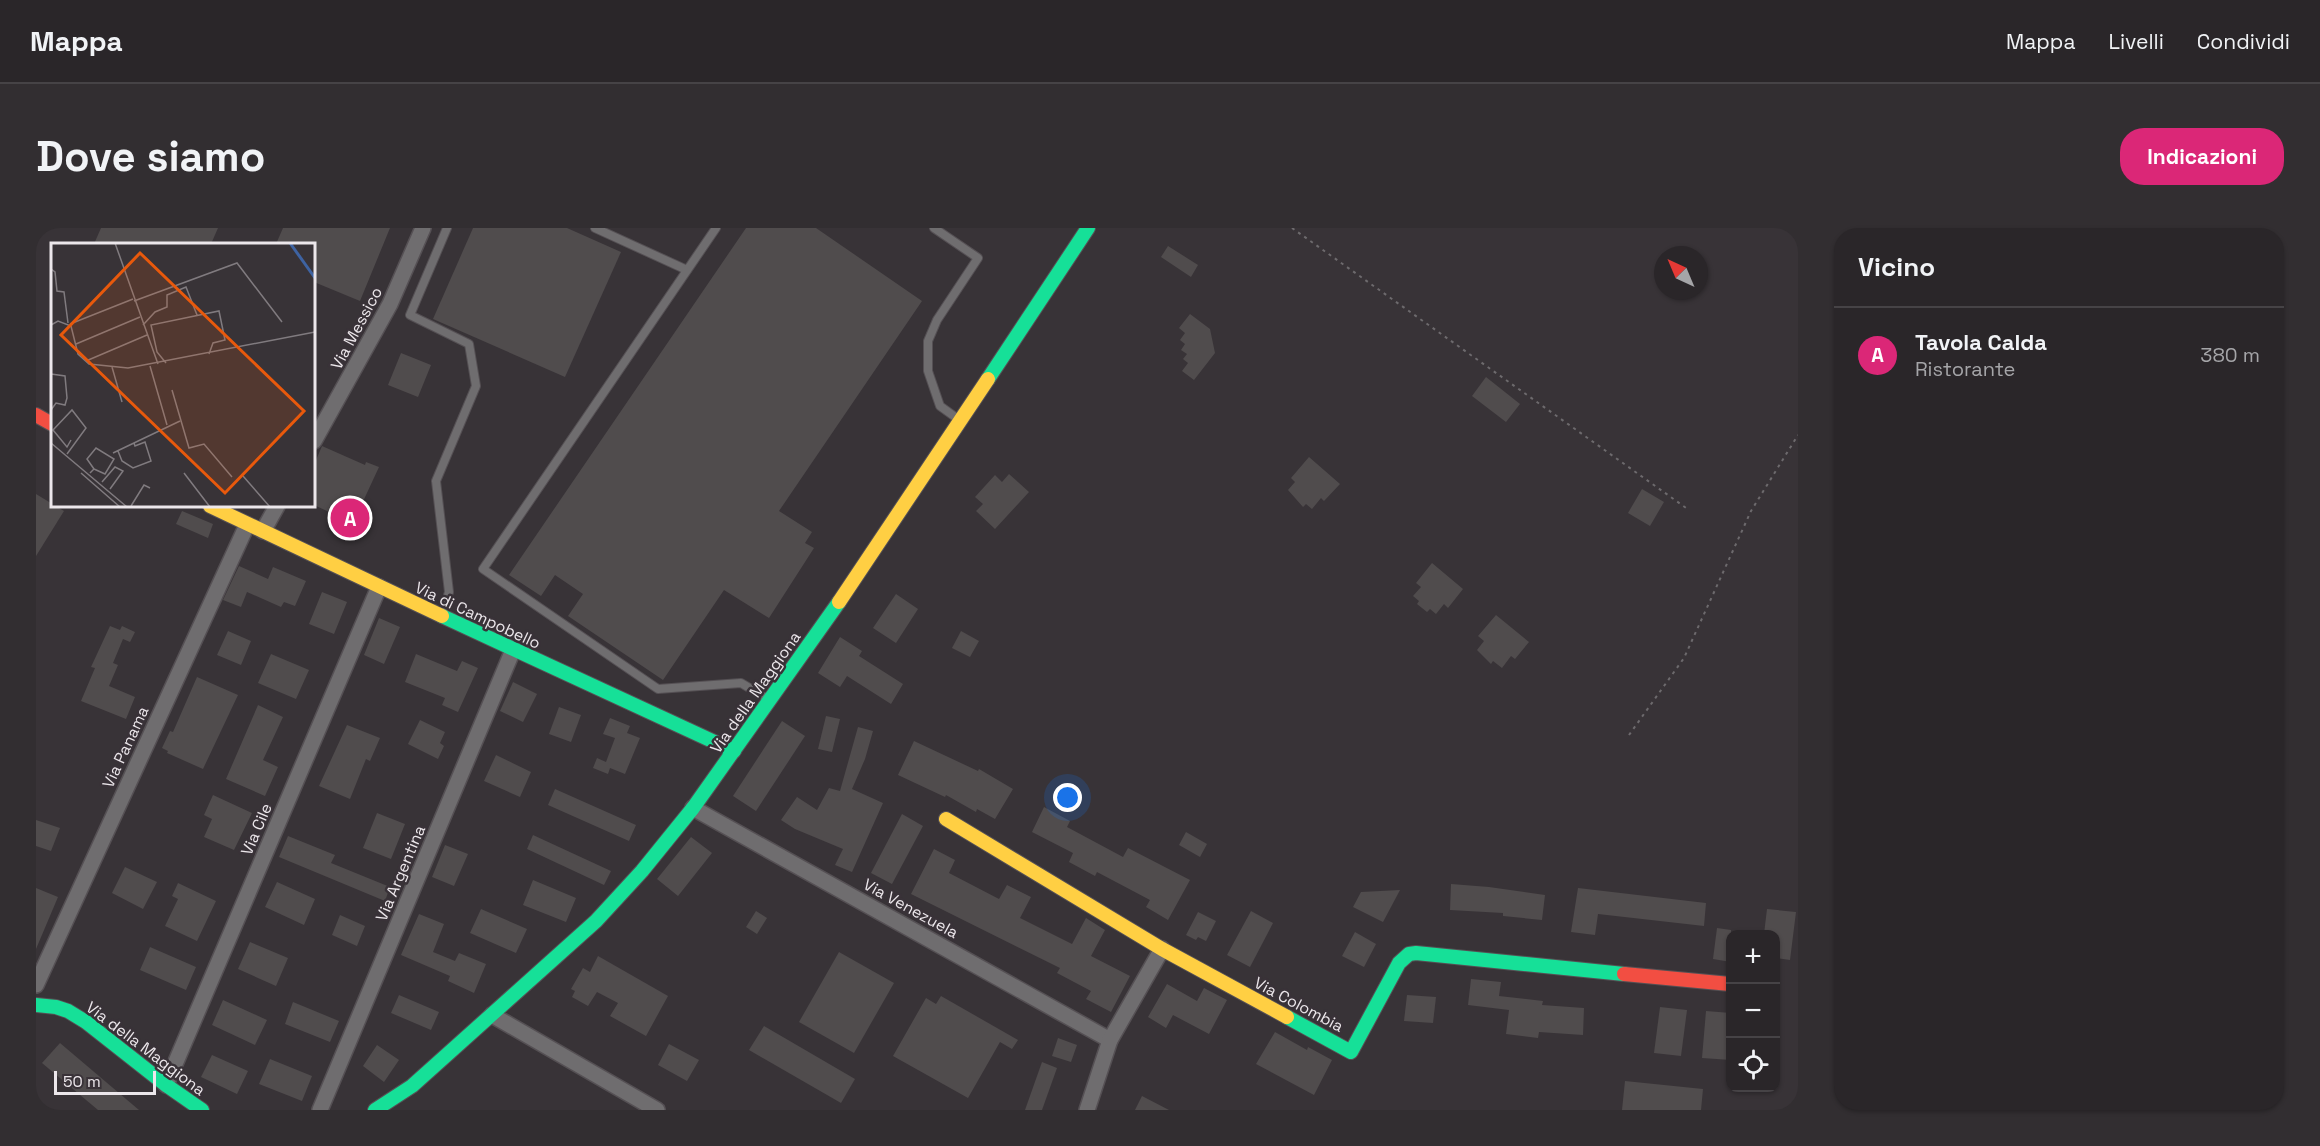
<!DOCTYPE html>
<html lang="it">
<head>
<meta charset="utf-8">
<style>
  :root { --surface:#2a2629; --page:#322e31; --text:#f1f3f6; --muted:#a5a5a8; --line:#464346; --accent:#db2777 }
  body { margin:0; font-family:"Space Grotesk",sans-serif; background:var(--page); color:var(--text) }
  .controls { position:absolute; right:18px; bottom:18px; display:grid; overflow:hidden; border-radius:12px; box-shadow:0 2px 4px #0004 }
  .controls button { width:54px; height:54px; display:grid; place-items:center; padding:0; border:0; border-bottom:2px solid var(--line); background:var(--surface); color:var(--text); font:30px sans-serif }
  .compass { position:absolute; left:1618px; top:18px; width:54px; height:54px; border-radius:50%; background:var(--surface); box-shadow:0 2px 4px #0004; rotate:316deg }
  .scale { position:absolute; left:18px; bottom:15px; width:102px; box-sizing:border-box; padding-left:6px; border:3px solid #ece7eb; border-top:0; font-size:16px; line-height:21px; white-space:nowrap; color:#ece7eb; -webkit-text-stroke:4px #393238; paint-order:stroke }
  .you { position:absolute; left:1032px; top:570px; width:21px; height:21px; margin:-15px; border:4px solid #fff; border-radius:50%; background:#1a73e8; box-shadow:0 0 0 9px #1a73e833 }
  .badge { display:grid; place-items:center; width:39px; height:39px; border-radius:50%; background:var(--accent); color:#fff; font-size:20px; font-weight:700 }
  .pin { position:absolute; translate:-50% -50%; border:3px solid #fff; box-shadow:0 2px 6px #0006 }
  .list { margin:0; padding:0; list-style:none }
  h2 { display:flex; justify-content:space-between; align-items:center; height:78px; margin:0; padding:0 24px; font-size:26px }
  h2 small { font-size:20px; font-weight:400; color:var(--muted) }
  .list li { display:grid; grid-template-columns:39px 1fr auto; gap:18px; align-items:center; box-sizing:border-box; height:96px; padding:0 24px; border-top:2px solid var(--line) }
  .list b { display:block; font-size:22px; white-space:nowrap }
  .list p { margin:0; font-size:20px; white-space:nowrap; color:var(--muted) }
  .list em { font-size:20px; font-style:normal; color:var(--muted) }
  .icon { flex:none; width:33px; height:33px; fill:none; stroke:currentColor; stroke-width:2; stroke-linecap:round; stroke-linejoin:round }
  .map { position:relative; flex:none; width:1762px; height:882px; overflow:hidden; border-radius:24px }
  header { display:flex; align-items:center; gap:36px; box-sizing:border-box; height:84px; padding:0 30px; background:var(--surface); border-bottom:2px solid var(--line) }
  header strong { font-size:28px }
  nav { display:flex; gap:33px; margin-inline-start:auto; font-size:21px }
  .intro { display:flex; align-items:center; justify-content:space-between; box-sizing:border-box; height:144px; padding:0 36px }
  h1 { margin:0; font-size:42px }
  .button { padding:15px 27px; border-radius:24px; background:var(--accent); color:#fff; font-size:21px; font-weight:700 }
  main { display:flex; gap:36px; padding:0 36px }
  aside { flex:1; background:var(--surface); border-radius:24px; box-shadow:0 2px 4px #0004 }
  .map>svg:first-child { display:block }
  .building { fill:#504c4d }
  .lines { fill:none; stroke-linecap:round; stroke-linejoin:round }
  .lane-casing { stroke:#555054; stroke-width:10 }
  .street-casing { stroke:#555054; stroke-width:18 }
  .fast-casing { stroke:#555054; stroke-width:16 }
  .slow-casing { stroke:#555054; stroke-width:16 }
  .jam-casing { stroke:#555054; stroke-width:16 }
  .path { stroke:#6d6a6d; stroke-width:2; stroke-dasharray:3 4.5; stroke-linecap:butt }
  .lane { stroke:#6f6d6f; stroke-width:8 }
  .street { stroke:#6f6d6f; stroke-width:15 }
  .fast { stroke:#16e098; stroke-width:14 }
  .slow { stroke:#ffcf43; stroke-width:14 }
  .jam { stroke:#f24e42; stroke-width:14 }
  .labels { text-anchor:middle; stroke-width:5; stroke-linejoin:round; paint-order:stroke }
  .street-label { font-size:16px; fill:#ece7eb; stroke:#393238 }
  .inset-river { fill:none; stroke:#3e63a2; stroke-width:3 }
  .inset-road { fill:none; stroke:#807b7f; stroke-width:1.5 }
  .view { fill:#e8590c; fill-opacity:0.15; stroke:#e8590c; stroke-width:3 }
  .inset-edge { fill:none; stroke:#ece7eb; stroke-width:3 }
</style>
</head>
<body>
<header>
<strong>Mappa</strong>
<nav><a>Mappa</a><a>Livelli</a><a>Condividi</a></nav>
</header>
<div class="intro"><h1>Dove siamo</h1><a class="button">Indicazioni</a></div>
<main>
<div class="map">
<svg width="1762" height="882" viewBox="0 0 1762 882">
  <rect width="100%" height="100%" fill="#383337"/>
  <g class="building">
    <polygon points="65,0 182,0 175,16 58,16"/>
    <polygon points="247,0 354,0 324,73 278,54 278,16 240,16"/>
    <polygon points="437,0 531,0 585,24 529,149 397,91"/>
    <polygon points="710,0 780,0 886,73 743,283 776,304 769,315 778,320 733,390 688,362 627,452 532,388 547,366 519,347 505,368 473,347"/>
    <polygon points="1132,18 1162,37 1155,49 1125,29"/>
    <polygon points="1154,86 1174,101 1179,125 1158,152 1146,143 1152,135 1147,131 1151,126 1145,122 1149,116 1144,112 1149,105 1143,100"/>
    <polygon points="365,125 395,137 382,169 352,157"/>
    <polygon points="1450,149 1484,176 1470,194 1436,168"/>
    <polygon points="286,218 329,237 330,234 343,239 317,295 278,277 278,237"/>
    <polygon points="1273,229 1304,256 1288,273 1285,270 1276,281 1270,276 1267,279 1252,262 1259,254 1255,250"/>
    <polygon points="973,246 993,264 959,301 940,283 947,276 939,269 959,247 966,254"/>
    <polygon points="1606,261 1628,274 1614,298 1592,285"/>
    <polygon points="0,266 28,283 0,328"/>
    <polygon points="146,283 177,296 172,310 140,296"/>
    <polygon points="1396,335 1427,361 1412,380 1408,376 1400,386 1394,381 1391,384 1381,376 1383,373 1377,368 1385,359 1380,355"/>
    <polygon points="203,338 232,351 237,339 270,353 259,378 248,374 245,379 211,364 205,379 187,372"/>
    <polygon points="286,364 311,374 298,406 273,396"/>
    <polygon points="860,366 882,381 860,415 837,400"/>
    <polygon points="1460,387 1493,414 1479,431 1475,428 1466,440 1457,433 1455,436 1441,422 1448,413 1442,408"/>
    <polygon points="343,390 364,399 348,436 328,427"/>
    <polygon points="74,398 84,402 86,398 99,404 94,414 87,411 77,435 82,437 73,458 99,469 90,491 45,473 59,440 55,439"/>
    <polygon points="192,403 215,413 205,437 181,427"/>
    <polygon points="925,403 943,413 934,429 916,420"/>
    <polygon points="804,409 826,423 823,428 867,456 855,476 811,448 804,459 782,445"/>
    <polygon points="235,426 273,442 260,471 222,455"/>
    <polygon points="380,426 421,443 426,433 442,440 422,484 406,477 409,470 369,454"/>
    <polygon points="161,449 202,467 167,541 131,525 132,523 126,520 134,503 137,504"/>
    <polygon points="477,454 501,466 487,494 464,483"/>
    <polygon points="222,477 247,489 227,532 242,539 229,568 190,551"/>
    <polygon points="523,479 545,487 535,514 513,506"/>
    <polygon points="790,488 804,491 796,524 782,521"/>
    <polygon points="574,490 594,498 591,505 604,510 589,546 574,540 572,546 557,540 561,530 570,534 579,510 567,506"/>
    <polygon points="384,492 409,504 404,515 408,518 402,531 372,516"/>
    <polygon points="746,493 769,508 720,583 697,568"/>
    <polygon points="311,497 344,510 334,533 330,531 314,571 283,558"/>
    <polygon points="822,499 837,503 829,531 816,561 847,575 816,644 799,637 807,621 759,601 745,592 761,569 781,582 793,560 804,563"/>
    <polygon points="878,513 942,543 943,541 977,561 959,591 941,581 940,584 910,567 909,569 862,547"/>
    <polygon points="460,527 495,544 484,569 448,553"/>
    <polygon points="519,561 600,597 593,613 512,577"/>
    <polygon points="177,567 216,585 198,622 168,609 176,591 168,587"/>
    <polygon points="1008,579 1034,593 1031,599 1087,629 1092,620 1154,652 1132,692 1110,679 1114,672 1061,644 1059,648 1033,634 1037,625 996,604"/>
    <polygon points="341,585 369,596 355,631 327,620"/>
    <polygon points="866,586 887,598 856,656 835,645"/>
    <polygon points="0,592 24,600 15,623 0,618"/>
    <polygon points="1150,604 1171,616 1164,629 1143,617"/>
    <polygon points="497,607 575,643 568,657 491,621"/>
    <polygon points="252,608 299,627 295,635 354,659 349,673 243,629"/>
    <polygon points="655,609 676,625 642,668 621,651"/>
    <polygon points="409,617 432,626 418,658 396,649"/>
    <polygon points="898,621 919,632 913,645 963,671 971,657 995,669 984,690 1036,716 1050,690 1069,702 1055,728 1094,748 1075,784 1050,771 1055,763 1021,745 1024,740 875,666"/>
    <polygon points="89,639 121,654 107,681 76,665"/>
    <polygon points="497,652 540,670 530,694 487,677"/>
    <polygon points="241,654 279,671 268,697 229,679"/>
    <polygon points="142,655 180,673 161,713 129,698 142,671 136,668"/>
    <polygon points="1415,656 1453,659 1509,667 1506,692 1467,688 1467,685 1414,682"/>
    <polygon points="0,660 22,669 0,721"/>
    <polygon points="1542,660 1670,675 1668,698 1562,686 1559,707 1535,704"/>
    <polygon points="1364,662 1347,694 1317,679 1325,664"/>
    <polygon points="445,681 491,701 480,725 434,705"/>
    <polygon points="1731,681 1760,684 1754,732 1740,730 1740,706 1728,706"/>
    <polygon points="720,683 731,690 721,706 710,699"/>
    <polygon points="1215,683 1237,695 1214,739 1191,727"/>
    <polygon points="1162,684 1180,693 1170,713 1162,709 1160,712 1150,707"/>
    <polygon points="383,686 408,696 397,724 419,733 423,725 450,736 438,765 412,753 414,748 365,727"/>
    <polygon points="304,687 329,698 321,718 296,707"/>
    <polygon points="1681,700 1695,702 1695,734 1677,731"/>
    <polygon points="1319,704 1340,716 1328,739 1306,728"/>
    <polygon points="214,714 252,730 240,758 202,741"/>
    <polygon points="114,719 160,739 150,762 104,742"/>
    <polygon points="803,724 858,755 818,825 763,794"/>
    <polygon points="562,728 632,768 610,808 574,788 582,775 561,764 552,778 536,769 539,763 535,761 547,740 554,744"/>
    <polygon points="1435,751 1465,754 1463,768 1507,773 1506,777 1548,780 1547,807 1503,804 1502,810 1470,806 1473,782 1432,777"/>
    <polygon points="1131,756 1161,773 1168,760 1191,772 1173,806 1137,787 1130,800 1112,789"/>
    <polygon points="363,767 403,784 395,802 355,785"/>
    <polygon points="1371,767 1400,769 1397,795 1368,793"/>
    <polygon points="905,768 982,812 976,821 964,814 932,870 857,828 890,770 900,776"/>
    <polygon points="187,772 231,792 219,817 176,797"/>
    <polygon points="257,774 303,793 294,814 249,796"/>
    <polygon points="1624,779 1651,782 1645,828 1618,825"/>
    <polygon points="1670,783 1695,785 1695,832 1666,830"/>
    <polygon points="728,798 819,851 805,875 713,822"/>
    <polygon points="1239,804 1271,822 1272,819 1296,832 1278,867 1220,836"/>
    <polygon points="1022,810 1041,817 1035,834 1016,828"/>
    <polygon points="24,815 103,882 62,882 6,835"/>
    <polygon points="633,816 663,832 651,853 622,837"/>
    <polygon points="341,817 363,832 348,854 327,838"/>
    <polygon points="176,827 212,843 201,866 165,849"/>
    <polygon points="234,831 276,848 266,873 223,856"/>
    <polygon points="1006,834 1021,840 1006,882 989,882"/>
    <polygon points="1589,853 1667,861 1665,882 1586,882"/>
    <polygon points="1106,868 1133,882 1099,882"/>
  </g>
  <g class="lines">
    <defs>
      <g id="lane">
        <polyline points="559,0 651,42"/>
        <polyline points="680,0 447,341 622,461 705,455 732,471"/>
        <polyline points="898,0 942,30 901,92 892,113 892,143 904,178 922,191"/>
        <polyline points="406,387 413,364 400,253 440,158 433,116 374,87 411,0"/>
      </g>
      <g id="street">
        <polyline points="278,213 354,76 387,0"/>
        <polyline points="227,303 241,278"/>
        <polyline points="657,580 1074,812"/>
        <polyline points="0,757 211,297"/>
        <polyline points="456,787 621,882"/>
        <polyline points="130,857 343,359"/>
        <polyline points="284,882 477,422"/>
        <polyline points="1051,882 1074,812 1126,721"/>
      </g>
      <g id="fast">
        <polyline points="952,151 1052,0"/>
        <polyline points="406,388 698,523"/>
        <polyline points="0,777 20,779 32,783 50,794 130,857 166,882"/>
        <polyline points="1251,789 1315,824 1363,735 1373,726 1380,725 1588,746"/>
        <polyline points="339,882 376,858 560,693 606,643 657,580 803,374"/>
      </g>
      <g id="slow">
        <polyline points="174,278 406,388"/>
        <polyline points="803,374 952,151"/>
        <polyline points="910,591 1126,721 1251,789"/>
      </g>
      <g id="jam">
        <polyline points="0,187 16,196"/>
        <polyline points="1588,746 1694,756"/>
      </g>
    </defs>
    <use href="#lane" class="lane-casing"/>
    <use href="#street" class="street-casing"/>
    <use href="#fast" class="fast-casing"/>
    <use href="#slow" class="slow-casing"/>
    <use href="#jam" class="jam-casing"/>
    <g class="path">
      <polyline points="1256,0 1653,282"/>
      <polyline points="1593,507 1648,430 1715,283 1762,207"/>
    </g>
    <use href="#lane" class="lane"/>
    <use href="#street" class="street"/>
    <use href="#fast" class="fast"/>
    <use href="#slow" class="slow"/>
    <use href="#jam" class="jam"/>
  </g>
  <g class="labels">
    <g class="street-label">
      <text transform="translate(320 100) rotate(-62)" y="6">Via Messico</text>
      <text transform="translate(442 387) rotate(25)" y="6">Via di Campobello</text>
      <text transform="translate(719 464) rotate(-55)" y="6">Via della Maggiona</text>
      <text transform="translate(89 519) rotate(-65)" y="6">Via Panama</text>
      <text transform="translate(220 601) rotate(-67)" y="6">Via Cile</text>
      <text transform="translate(364 645) rotate(-67)" y="6">Via Argentina</text>
      <text transform="translate(875 680) rotate(29)" y="6">Via Venezuela</text>
      <text transform="translate(1263 776) rotate(28)" y="6">Via Colombia</text>
      <text transform="translate(110 820) rotate(37)" y="6">Via della Maggiona</text>
    </g>
  </g>
  <g transform="translate(15 15)">
    <rect width="264" height="264" fill="#383337"/>
    <path class="inset-river" d="M239 0 264 35"/>
    <path class="inset-road" d="M64 0 107 121M0 26 4 29 6 48 13 49 17 80M83 58 186 20 231 79M19 81 82 56M0 82 7 78 20 83 27 111 38 121 77 125 264 89M92 82 104 69 116 64V52L135 44 146 72M25 101 89 74M35 118 96 92M115 120 106 109 100 82 168 68 174 97 162 100 158 111M99 123 116 182M61 124 71 159M0 131 14 133 16 155 14 162 5 160 0 167M121 147 138 205 153 201 181 234M0 200 76 264M67 208 71 218 82 225 100 218 94 199 84 203 83 200M62 210 129 178M16 211 35 185 21 167 2 187 16 204 20 197M30 230 69 264M39 230 43 226 36 216 45 205 63 216 54 231 43 226M133 230 159 264M192 233 219 264M51 239 64 224 72 228 59 246M80 263 93 242 99 245"/>
    <path class="view" d="M89 10 253 168 174 250 10 92Z"/>
    <rect width="264" height="264" class="inset-edge"/>
  </g>
</svg>
<div class="controls">
<button>+</button>
<button>−</button>
<button><svg class="icon" aria-label="locate" viewBox="0 0 24 24"><circle cx="12" cy="12" r="6"/><path d="M12 2v4M12 18v4M2 12h4M18 12h4"/></svg></button>
</div>
<svg class="compass" viewBox="-18 -18 36 36"><path d="M0-13l5 13h-10z" fill="#e53935"/><path d="M0 13l5-13h-10z" fill="#a5a5a8"/></svg>
<div class="scale">50 m</div>
<div class="you"></div>
<div class="pin badge" style="left:314px;top:290px">A</div>
</div>
<aside>
<h2>Vicino<small></small></h2>
<ul class="list">
<li><span class="badge">A</span><div><b>Tavola Calda</b><p>Ristorante</p></div><em>380 m</em></li>
</ul>
</aside>
</main>
</body>
</html>
